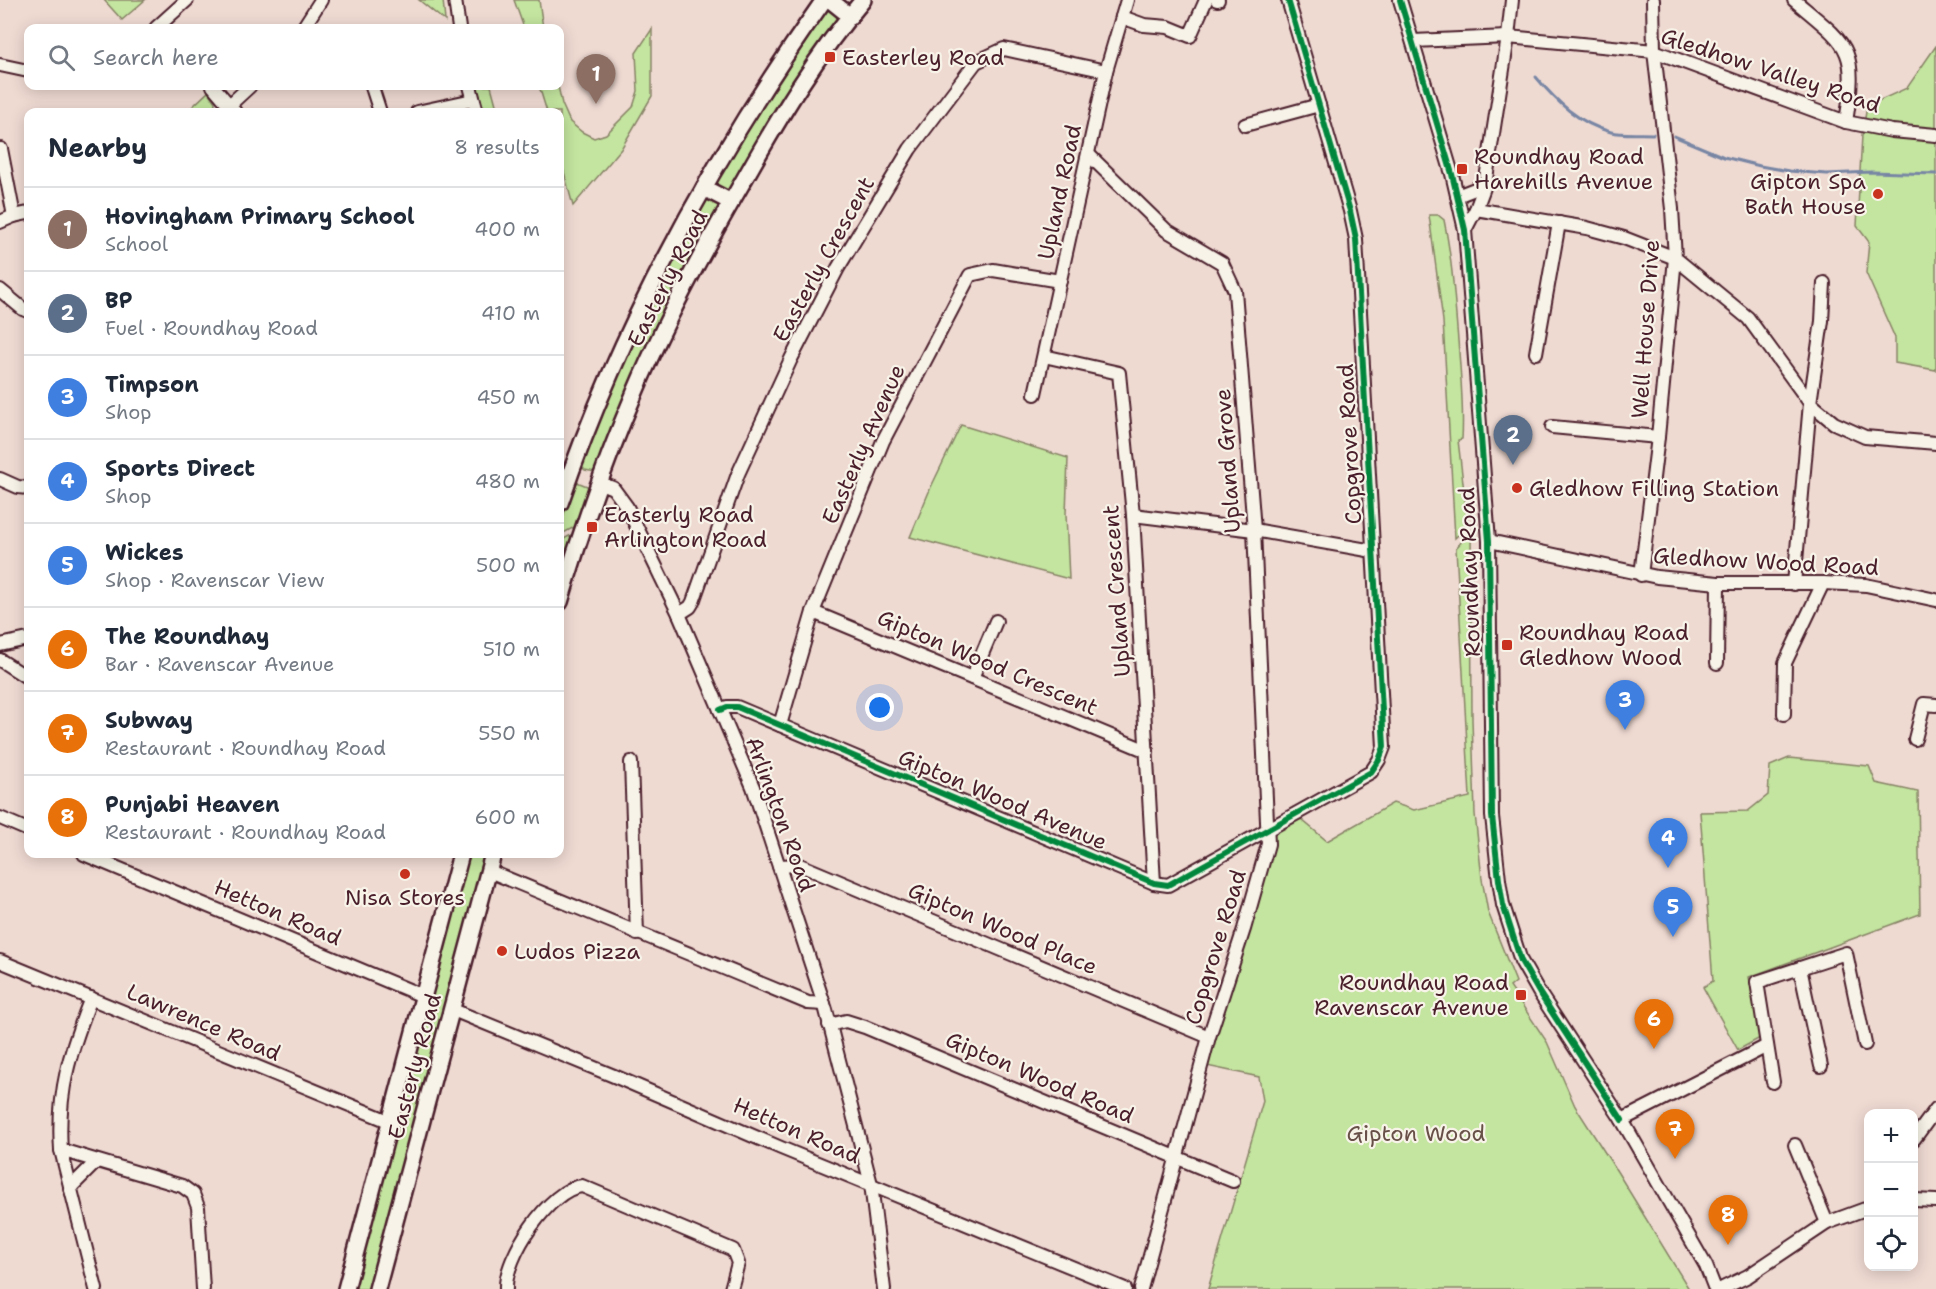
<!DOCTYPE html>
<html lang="en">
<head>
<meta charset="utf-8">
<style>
  :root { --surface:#fff; --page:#f6f6f7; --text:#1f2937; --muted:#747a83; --line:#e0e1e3; --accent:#c8321e }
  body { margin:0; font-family:"Shantell Sans",sans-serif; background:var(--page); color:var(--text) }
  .controls { position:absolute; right:18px; bottom:18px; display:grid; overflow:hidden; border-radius:12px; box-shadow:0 3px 15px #0003 }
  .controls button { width:54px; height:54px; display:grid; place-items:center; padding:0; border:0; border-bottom:2px solid var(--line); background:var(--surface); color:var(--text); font:30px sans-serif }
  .you { position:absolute; left:880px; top:708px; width:21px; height:21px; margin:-15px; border:4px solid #fff; border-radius:50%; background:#1a73e8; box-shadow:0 0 0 9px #1a73e833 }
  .badge { display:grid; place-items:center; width:39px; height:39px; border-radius:50%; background:var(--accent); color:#fff; font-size:20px; font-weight:700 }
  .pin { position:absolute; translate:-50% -50px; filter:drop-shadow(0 2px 3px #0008) }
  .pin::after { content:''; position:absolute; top:32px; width:21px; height:18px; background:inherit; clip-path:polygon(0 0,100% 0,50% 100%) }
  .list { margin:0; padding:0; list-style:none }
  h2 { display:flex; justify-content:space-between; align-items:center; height:78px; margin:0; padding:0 24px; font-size:26px }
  h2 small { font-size:20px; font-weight:400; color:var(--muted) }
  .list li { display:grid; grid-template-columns:39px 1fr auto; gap:18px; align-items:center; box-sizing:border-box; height:84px; padding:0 24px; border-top:2px solid var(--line) }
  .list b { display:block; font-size:22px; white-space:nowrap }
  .list p { margin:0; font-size:20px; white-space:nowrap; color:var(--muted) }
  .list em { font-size:20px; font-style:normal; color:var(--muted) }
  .icon { flex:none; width:33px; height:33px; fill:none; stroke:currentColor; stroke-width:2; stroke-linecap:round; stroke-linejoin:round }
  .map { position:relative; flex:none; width:1936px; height:1289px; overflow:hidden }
  .search { position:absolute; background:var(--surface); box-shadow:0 3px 15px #0003; left:24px; top:24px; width:540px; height:66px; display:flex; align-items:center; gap:15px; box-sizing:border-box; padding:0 21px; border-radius:12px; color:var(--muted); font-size:22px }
  .panel { position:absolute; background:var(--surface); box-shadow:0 3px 15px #0003; left:24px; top:108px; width:540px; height:750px; border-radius:12px }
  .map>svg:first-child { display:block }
  .green { fill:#c3e59f; stroke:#868265; stroke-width:1.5 }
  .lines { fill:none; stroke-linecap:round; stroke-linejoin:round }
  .stream { stroke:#7886a4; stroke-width:3 }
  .minor-casing { stroke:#4a1f2b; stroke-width:16 }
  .major-casing { stroke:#4a1f2b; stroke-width:20 }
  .minor { stroke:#f7f3e8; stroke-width:12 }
  .major { stroke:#f7f3e8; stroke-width:15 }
  .cycleway-casing { stroke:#f7f3e8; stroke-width:10 }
  .cycleway { stroke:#00873e; stroke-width:6 }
  .poi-dot { fill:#c8321e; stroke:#f7f3e8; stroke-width:2 }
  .labels { text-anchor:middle; stroke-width:4.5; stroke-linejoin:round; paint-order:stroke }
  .poi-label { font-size:22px; fill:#4a1f2b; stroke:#f7f3e8; text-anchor:start }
  .street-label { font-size:22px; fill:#4a1f2b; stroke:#f7f3e8 }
  .park-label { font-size:22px; fill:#685048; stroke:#f7f3e8 }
</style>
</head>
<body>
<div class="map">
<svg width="1936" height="1289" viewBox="0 0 1936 1289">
  <rect width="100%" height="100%" fill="#efdad2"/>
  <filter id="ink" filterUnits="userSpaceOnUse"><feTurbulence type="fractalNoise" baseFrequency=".0167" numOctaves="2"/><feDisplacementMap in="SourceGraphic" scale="12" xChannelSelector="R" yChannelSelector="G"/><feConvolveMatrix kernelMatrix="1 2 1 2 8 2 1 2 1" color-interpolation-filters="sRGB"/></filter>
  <g filter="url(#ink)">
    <g class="green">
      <polygon points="104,0 145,0 122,20"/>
      <polygon points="419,0 443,0 445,21"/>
      <polygon points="514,0 539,0 543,28 524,28"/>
      <polygon points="828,7 841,15 729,192 715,186 761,105"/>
      <polygon points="652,29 652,96 621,149 573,206 560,157 560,112 547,112 539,86 558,86 562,104 570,122 582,132 594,138 606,134 633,107 638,91 636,53"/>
      <polygon points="1936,46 1936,370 1895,363 1895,338 1866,273 1869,242 1857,226 1862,135 1867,106 1907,88"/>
      <polygon points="477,86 491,86 498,112 483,112"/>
      <polygon points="208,92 215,102 214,112 197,112 192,107"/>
      <polygon points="708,197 721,205 595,472 585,470 582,467 582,462 642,320 704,199"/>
      <path d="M1429 215H1438L1444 220C1453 263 1455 308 1459 352 1461 381 1464 410 1462 439L1458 440 1468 525 1455 538 1443 321Z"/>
      <polygon points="961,425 1068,458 1066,514 1069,579 910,537 931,487"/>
      <polygon points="577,482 587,486 590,489 578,525 560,535 560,527 573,484"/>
      <polygon points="1471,531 1472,719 1475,814 1482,879 1488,912 1516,982 1510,987 1547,1042 1575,1106 1618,1173 1689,1289 1208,1289 1263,1101 1259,1077 1202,1065 1266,831 1296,815 1327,841 1393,803 1414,810 1470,797 1456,548"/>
      <polygon points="571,535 573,537 560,585 560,541"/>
      <polygon points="1789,758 1869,766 1876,783 1918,792 1920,914 1749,977 1760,1038 1738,1050 1703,987 1713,981 1700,812 1748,811 1768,795 1770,766"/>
      <polygon points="468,854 486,854 372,1289 352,1289"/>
    </g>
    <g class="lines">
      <g class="stream">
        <path d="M1536 77C1556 101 1579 124 1611 132 1624 135 1639 133 1653 134"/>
        <polyline points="1674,136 1724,157 1760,166 1789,171 1827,174 1871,172 1936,174"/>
      </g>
      <defs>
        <g id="minor">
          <polyline points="455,0 459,28"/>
          <polyline points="1217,0 1218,0"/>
          <polyline points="1400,0 1452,174 1465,230 1489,541 1492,816 1499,880 1503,905 1521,961 1540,994 1622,1120 1706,1266 1715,1289"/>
          <path d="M1794 0C1849 46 1858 47 1846 122"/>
          <polyline points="1122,17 1144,25 1168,27 1190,36 1206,0"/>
          <polyline points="156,28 187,0"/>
          <polyline points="303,28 321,0"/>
          <polyline points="1413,41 1508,37 1654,51 1846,122 1892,131 1936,135"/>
          <polyline points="0,65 28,71"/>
          <polyline points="213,86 235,112"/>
          <polyline points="470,86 477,112"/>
          <polyline points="372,87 380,112"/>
          <polyline points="222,112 250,86"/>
          <polyline points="417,112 473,100"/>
          <polyline points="1245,125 1319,105"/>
          <polyline points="1,149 14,216"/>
          <polyline points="1089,155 1166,230 1222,263 1235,291 1254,530 1268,844 1244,929 1209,1037 1141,1289"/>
          <polyline points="1457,196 1485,185"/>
          <polyline points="1476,209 1587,228 1624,238 1675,258 1748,318 1810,403 1834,423 1865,437 1936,443"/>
          <polyline points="0,222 14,216 28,213"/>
          <polyline points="1465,230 1476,209 1485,185 1508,37 1512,0"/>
          <polyline points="0,290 23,309 28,311"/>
          <polyline points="1536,353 1559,223"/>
          <polyline points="1044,356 1119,373 1133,515 1154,883"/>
          <polyline points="1035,394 1106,71 1127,0"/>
          <polyline points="1552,427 1658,437"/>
          <polyline points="0,479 18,487 28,488"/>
          <polyline points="600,483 613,488 627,507 679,614 753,787 826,1010 871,1184 884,1289"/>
          <polyline points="1133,515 1254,530 1373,551"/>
          <polyline points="1489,541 1657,577 1718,583 1823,583 1866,585 1936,600"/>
          <polyline points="1641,575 1658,437 1675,258 1672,209 1654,51 1653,0"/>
          <polyline points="1794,584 1810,403 1822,321 1824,283"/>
          <polyline points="813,612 1147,751"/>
          <polyline points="679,614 690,607 693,602 738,474 791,359 838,268 910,149 976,62 1004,49 1106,71"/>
          <polyline points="0,645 28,639"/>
          <polyline points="0,660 28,678"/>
          <polyline points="1717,663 1718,583"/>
          <polyline points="972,678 996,621"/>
          <polyline points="720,710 727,707 737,707 1154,883 1168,885 1371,772 1379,760 1384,747 1356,239 1350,211 1288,0"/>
          <polyline points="1784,714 1785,663 1823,583"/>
          <polyline points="780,725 813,612 883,441 970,275 993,270 1060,281"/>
          <polyline points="1915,739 1924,704 1936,705"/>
          <polyline points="631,762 637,934"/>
          <polyline points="0,818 28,830"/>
          <polyline points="84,854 423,996"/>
          <polyline points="779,866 800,865 1209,1037"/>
          <polyline points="489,871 808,1003 824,1004"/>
          <polyline points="0,961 391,1122"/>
          <polyline points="1800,968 1821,1066"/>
          <path d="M91 998C70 1051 57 1092 61 1150L96 1289"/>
          <polyline points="453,1010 614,1076 781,1148 1125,1289"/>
          <polyline points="829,1025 846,1021 865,1027 1233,1181"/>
          <polyline points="1773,1082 1757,982 1846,953 1865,1044"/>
          <polyline points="1622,1120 1767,1046"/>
          <polyline points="1914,1139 1936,1109"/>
          <polyline points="1795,1145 1827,1223"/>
          <polyline points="61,1150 182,1186 193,1194 198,1207 203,1289"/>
          <polyline points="70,1188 96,1162"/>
          <polyline points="1914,1200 1936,1201"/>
          <path d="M506 1289C504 1258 550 1188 582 1186L733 1250 738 1263 731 1289"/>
          <polyline points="1721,1289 1748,1276 1827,1223 1868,1208"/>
        </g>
        <g id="major">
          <polyline points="830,0 850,16"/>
          <polyline points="704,188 731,202"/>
          <path d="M560 503C622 323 714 155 824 0"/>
          <path d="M560 602C581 531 606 460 635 392 666 318 705 247 745 178 780 116 817 54 863 0"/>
          <polyline points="346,1289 461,854"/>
          <polyline points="377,1289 493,854"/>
        </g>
      </defs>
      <use href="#minor" class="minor-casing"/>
      <use href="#major" class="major-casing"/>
      <use href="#minor" class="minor"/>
      <use href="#major" class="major"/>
      <defs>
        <g id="cycleway">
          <polyline points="1400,0 1452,174 1465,230 1489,541 1492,816 1499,880 1503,905 1521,961 1540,994 1622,1120"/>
          <polyline points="720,710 727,707 737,707 1154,883 1168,885 1371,772 1379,760 1384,747 1356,239 1350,211 1288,0"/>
        </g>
      </defs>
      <use href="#cycleway" class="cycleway-casing"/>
      <use href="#cycleway" class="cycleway"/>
    </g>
  </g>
  <g class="poi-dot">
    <rect x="824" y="51" width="12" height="12" rx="3"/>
    <rect x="1456" y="163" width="12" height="12" rx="3"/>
    <circle cx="1878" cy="194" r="6"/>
    <circle cx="1517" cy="488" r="6"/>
    <rect x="586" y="521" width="12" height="12" rx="3"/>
    <rect x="1501" y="639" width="12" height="12" rx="3"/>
    <circle cx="405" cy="874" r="6"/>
    <circle cx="502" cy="951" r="6"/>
    <rect x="1515" y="989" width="12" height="12" rx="3"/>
  </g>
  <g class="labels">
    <g class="poi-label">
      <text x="842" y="65">Easterley Road</text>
      <text x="1474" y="164">Roundhay Road<tspan x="1474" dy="25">Harehills Avenue</tspan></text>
      <text x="1866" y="189" text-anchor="end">Gipton Spa<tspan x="1866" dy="25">Bath House</tspan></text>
      <text x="1529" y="496">Gledhow Filling Station</text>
      <text x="604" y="522">Easterly Road<tspan x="604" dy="25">Arlington Road</tspan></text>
      <text x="1519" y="640">Roundhay Road<tspan x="1519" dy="25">Gledhow Wood</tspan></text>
      <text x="405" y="905" text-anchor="middle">Nisa Stores</text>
      <text x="514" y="959">Ludos Pizza</text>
      <text x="1509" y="990" text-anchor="end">Roundhay Road<tspan x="1509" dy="25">Ravenscar Avenue</tspan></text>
    </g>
    <g class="street-label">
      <text transform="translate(1771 70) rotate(18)" y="8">Gledhow Valley Road</text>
      <text transform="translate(1059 192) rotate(-78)" y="8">Upland Road</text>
      <text transform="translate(823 259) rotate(-61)" y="8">Easterly Crescent</text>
      <text transform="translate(667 278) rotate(-63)" y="8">Easterly Road</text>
      <text transform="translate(1645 329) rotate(-86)" y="8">Well House Drive</text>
      <text transform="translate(863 444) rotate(-66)" y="8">Easterly Avenue</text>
      <text transform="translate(1349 444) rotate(-93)" y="8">Copgrove Road</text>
      <text transform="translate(1227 461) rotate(-94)" y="8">Upland Grove</text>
      <text transform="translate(1766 561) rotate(3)" y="8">Gledhow Wood Road</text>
      <text transform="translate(1469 572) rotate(-92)" y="8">Roundhay Road</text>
      <text transform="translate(1116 591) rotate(-94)" y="8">Upland Crescent</text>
      <text transform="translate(988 662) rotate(23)" y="8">Gipton Wood Crescent</text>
      <text transform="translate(1003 799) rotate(23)" y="8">Gipton Wood Avenue</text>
      <text transform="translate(781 814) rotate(70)" y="8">Arlington Road</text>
      <text transform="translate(278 912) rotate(23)" y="8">Hetton Road</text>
      <text transform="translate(1003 928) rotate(23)" y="8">Gipton Wood Place</text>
      <text transform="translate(1215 947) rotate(-73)" y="8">Copgrove Road</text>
      <text transform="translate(204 1022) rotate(23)" y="8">Lawrence Road</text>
      <text transform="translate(414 1066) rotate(-75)" y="8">Easterly Road</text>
      <text transform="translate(1040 1077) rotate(23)" y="8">Gipton Wood Road</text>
      <text transform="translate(797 1130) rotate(23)" y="8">Hetton Road</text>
    </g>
    <g class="park-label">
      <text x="1416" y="1141">Gipton Wood</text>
    </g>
  </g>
</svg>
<div class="controls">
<button>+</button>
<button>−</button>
<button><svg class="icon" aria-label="locate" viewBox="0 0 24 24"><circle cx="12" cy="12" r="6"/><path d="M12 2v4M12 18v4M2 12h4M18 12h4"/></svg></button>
</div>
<div class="you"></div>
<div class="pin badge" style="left:596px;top:104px;background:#8d6e63">1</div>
<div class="pin badge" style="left:1513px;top:465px;background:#5c6f8a">2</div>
<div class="pin badge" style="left:1625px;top:730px;background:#3f7fe0">3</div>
<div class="pin badge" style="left:1668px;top:868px;background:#3f7fe0">4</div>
<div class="pin badge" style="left:1673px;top:937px;background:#3f7fe0">5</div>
<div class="pin badge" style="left:1654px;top:1049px;background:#e8710a">6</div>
<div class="pin badge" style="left:1675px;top:1159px;background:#e8710a">7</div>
<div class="pin badge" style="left:1728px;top:1245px;background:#e8710a">8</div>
<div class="search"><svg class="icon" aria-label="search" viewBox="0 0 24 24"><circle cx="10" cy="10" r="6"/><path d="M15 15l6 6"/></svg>Search here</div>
<section class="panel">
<h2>Nearby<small>8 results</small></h2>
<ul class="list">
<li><span class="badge" style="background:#8d6e63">1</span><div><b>Hovingham Primary School</b><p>School</p></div><em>400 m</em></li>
<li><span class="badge" style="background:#5c6f8a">2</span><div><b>BP</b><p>Fuel · Roundhay Road</p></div><em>410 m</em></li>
<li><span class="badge" style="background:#3f7fe0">3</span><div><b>Timpson</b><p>Shop</p></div><em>450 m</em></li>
<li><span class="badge" style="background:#3f7fe0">4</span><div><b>Sports Direct</b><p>Shop</p></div><em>480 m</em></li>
<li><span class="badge" style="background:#3f7fe0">5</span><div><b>Wickes</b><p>Shop · Ravenscar View</p></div><em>500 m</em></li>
<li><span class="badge" style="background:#e8710a">6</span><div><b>The Roundhay</b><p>Bar · Ravenscar Avenue</p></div><em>510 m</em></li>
<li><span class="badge" style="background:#e8710a">7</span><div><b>Subway</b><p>Restaurant · Roundhay Road</p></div><em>550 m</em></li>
<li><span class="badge" style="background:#e8710a">8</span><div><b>Punjabi Heaven</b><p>Restaurant · Roundhay Road</p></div><em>600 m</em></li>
</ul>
</section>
</div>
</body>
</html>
